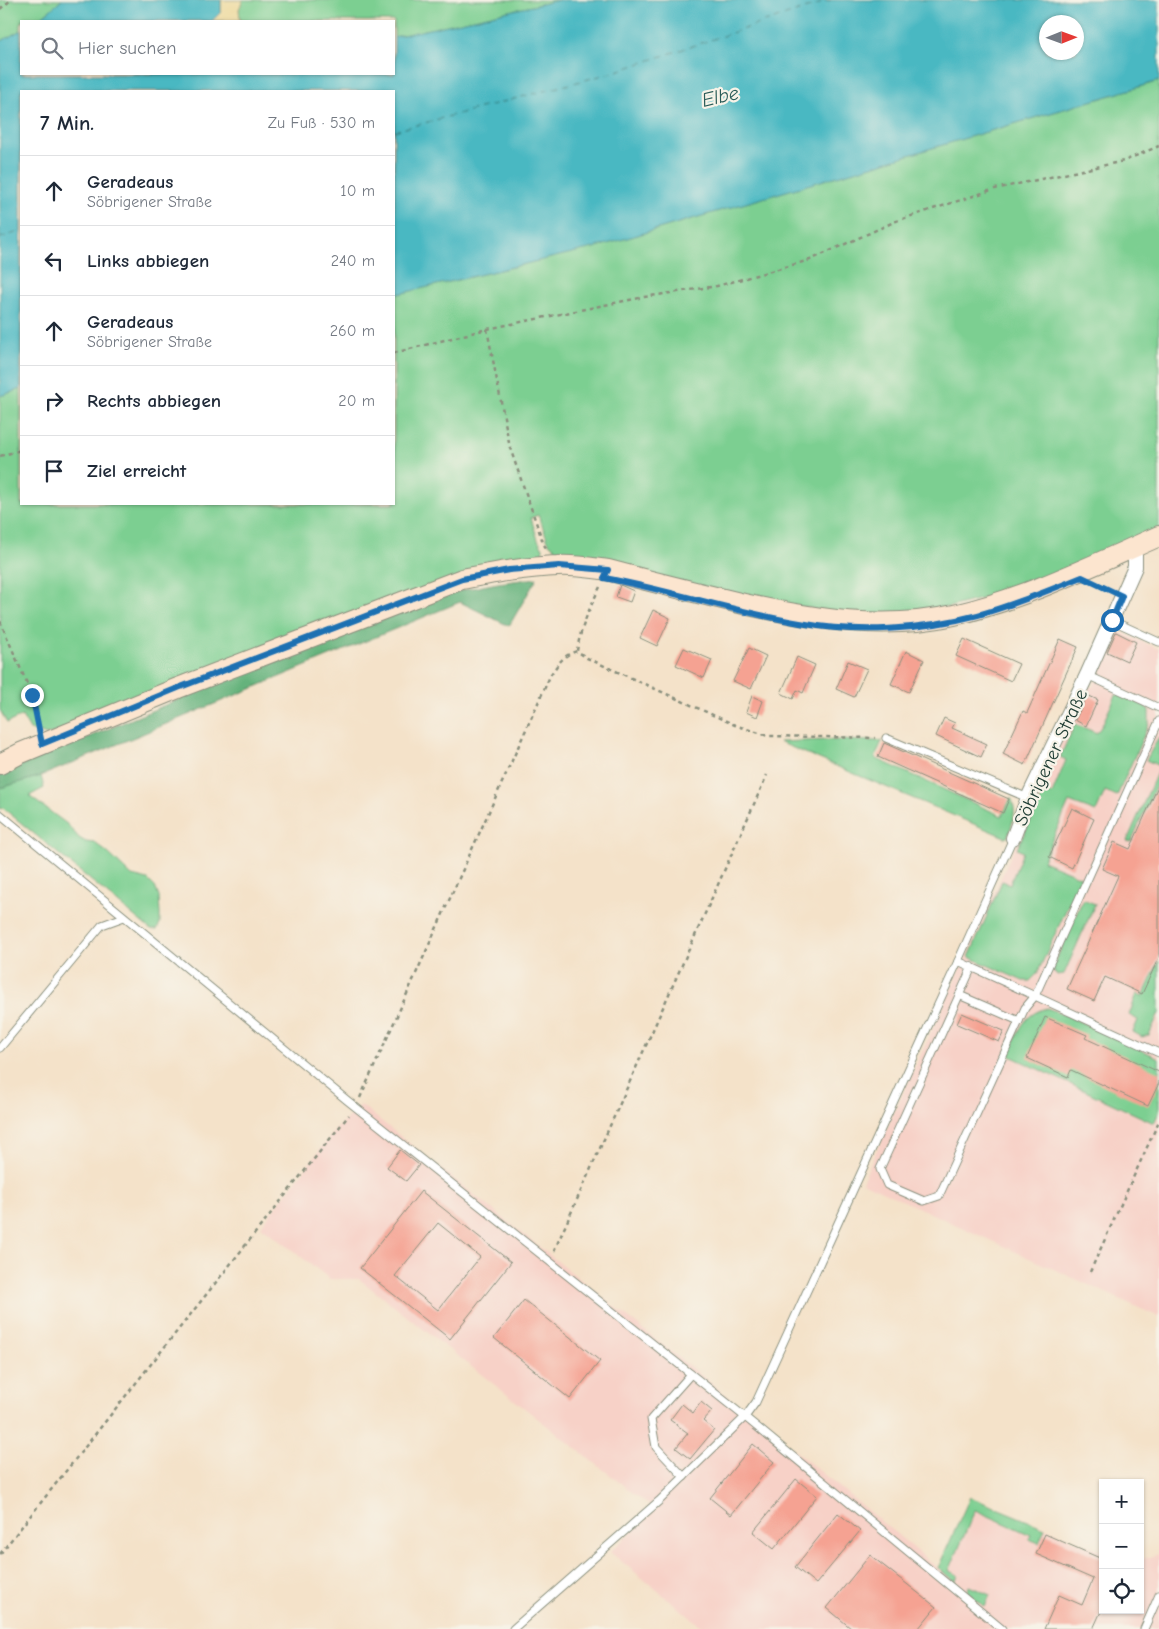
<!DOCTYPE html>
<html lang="de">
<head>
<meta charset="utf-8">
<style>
  :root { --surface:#fff; --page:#f2f2f3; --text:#1f2937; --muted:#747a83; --line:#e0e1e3 }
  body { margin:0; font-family:"Comic Neue",sans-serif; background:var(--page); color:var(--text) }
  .controls { position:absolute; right:15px; bottom:15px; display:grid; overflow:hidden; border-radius:0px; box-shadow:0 1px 4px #0004 }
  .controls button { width:45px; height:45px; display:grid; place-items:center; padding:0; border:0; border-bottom:1px solid var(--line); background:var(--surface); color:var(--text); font:25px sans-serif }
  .compass { position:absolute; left:1039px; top:15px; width:45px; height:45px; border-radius:50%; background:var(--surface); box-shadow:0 1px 4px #0004; rotate:89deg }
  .stop { position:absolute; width:15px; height:15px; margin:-11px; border:4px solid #1f6fb2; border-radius:50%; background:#fff }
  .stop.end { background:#1f6fb2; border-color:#fff; box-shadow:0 1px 5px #0008 }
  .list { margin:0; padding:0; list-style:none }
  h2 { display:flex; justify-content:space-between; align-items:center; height:65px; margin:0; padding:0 20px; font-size:21px }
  h2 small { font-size:16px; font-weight:400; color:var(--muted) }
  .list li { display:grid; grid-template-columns:32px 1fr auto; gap:15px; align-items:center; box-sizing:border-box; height:70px; padding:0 20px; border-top:1px solid var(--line) }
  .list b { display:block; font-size:19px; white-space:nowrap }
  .list p { margin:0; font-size:16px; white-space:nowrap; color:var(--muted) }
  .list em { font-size:16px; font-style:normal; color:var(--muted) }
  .icon { flex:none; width:28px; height:28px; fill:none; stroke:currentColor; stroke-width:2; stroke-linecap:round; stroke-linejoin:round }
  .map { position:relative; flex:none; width:1159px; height:1629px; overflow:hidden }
  .search { position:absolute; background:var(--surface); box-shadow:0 1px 4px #0004; left:20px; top:20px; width:375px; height:55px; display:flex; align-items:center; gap:12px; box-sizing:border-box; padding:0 18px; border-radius:0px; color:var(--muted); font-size:19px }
  .panel { position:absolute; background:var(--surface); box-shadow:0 1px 4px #0004; left:20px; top:90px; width:375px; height:415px; border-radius:0px }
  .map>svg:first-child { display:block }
  .built { fill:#f7d1c7 }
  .green { fill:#7ccf91; stroke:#4e8662 }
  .forest { fill:#65b27b; stroke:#427858 }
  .sand { fill:#eeda9e; stroke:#868c69 }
  .water { fill:#49b8c2; stroke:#347a7b; fill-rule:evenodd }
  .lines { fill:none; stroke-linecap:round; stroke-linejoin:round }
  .ferry { stroke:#2a5c58; stroke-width:1; stroke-dasharray:6 5; stroke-linecap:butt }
  .building { fill:#f5a292; fill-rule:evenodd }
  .lane-casing { stroke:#8a907e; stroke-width:9 }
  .street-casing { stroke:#8a907e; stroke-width:16 }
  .secondary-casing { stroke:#8a907e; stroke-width:22 }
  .path { stroke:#8a907e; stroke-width:2.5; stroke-dasharray:4 4; stroke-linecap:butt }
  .lane { stroke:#fff; stroke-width:7 }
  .street { stroke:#fff; stroke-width:14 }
  .secondary { stroke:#fce5cf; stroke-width:20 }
  .route { stroke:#1f6fb2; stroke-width:6 }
  .labels { text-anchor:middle; stroke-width:4.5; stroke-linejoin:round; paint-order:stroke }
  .street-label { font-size:19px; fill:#1f3d34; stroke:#f7f3e8 }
  .water-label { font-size:20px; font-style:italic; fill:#2a5c58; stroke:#f7f3e8 }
</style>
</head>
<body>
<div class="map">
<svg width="1159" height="1629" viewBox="0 0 1159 1629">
  <rect width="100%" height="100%" fill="#f7f3e8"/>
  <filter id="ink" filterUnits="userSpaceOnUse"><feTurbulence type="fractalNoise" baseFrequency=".02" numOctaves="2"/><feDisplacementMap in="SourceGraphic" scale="10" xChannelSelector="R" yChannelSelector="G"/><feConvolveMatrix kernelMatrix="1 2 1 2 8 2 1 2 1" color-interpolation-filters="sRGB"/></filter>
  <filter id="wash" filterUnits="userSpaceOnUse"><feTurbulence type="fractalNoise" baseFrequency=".0096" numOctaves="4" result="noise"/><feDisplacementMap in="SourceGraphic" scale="20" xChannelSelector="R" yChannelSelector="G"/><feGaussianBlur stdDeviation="1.12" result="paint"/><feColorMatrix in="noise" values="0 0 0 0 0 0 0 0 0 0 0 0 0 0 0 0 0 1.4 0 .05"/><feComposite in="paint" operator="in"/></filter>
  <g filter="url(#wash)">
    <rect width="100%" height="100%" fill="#f4e2c9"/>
    <g class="built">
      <polygon points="1114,629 1159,649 1159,1317 862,1182 967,954 1085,689 1089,686 1093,687 1101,670 1096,668"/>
      <polygon points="361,1105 761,1423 938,1568 970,1497 1103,1552 1103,1610 1140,1610 1140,1560 1159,1554 1159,1629 705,1629 610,1552 655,1510 359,1279 330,1279 261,1226 336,1129"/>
    </g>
    <g class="green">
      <polygon points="0,0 62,0 37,21 21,21 21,30 0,42"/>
      <polygon points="243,0 559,0 394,37 394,21 245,21 240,20 239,8"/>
      <polygon points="1159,81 1159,529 1009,592 921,614 838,614 568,559 549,543 538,515 531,518 538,540 543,548 542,556 536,559 47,735 30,730 22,716 7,723 0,710 0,396 21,389 21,504 394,504 394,295 597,247"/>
      <polygon points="1116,695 1119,695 1145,706 1149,710 1149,724 1117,796 1105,791 1096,812 1069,802 1043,861 1081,877 1037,974 1030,981 1023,981 969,957 1002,881 1010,884 1023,852 1017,849 1044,791 1052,794 1066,760 1060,757 1075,724 1097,733 1102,725"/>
      <polygon points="1159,737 1159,766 1146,760"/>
      <path d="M827 740 882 741 875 758 1002 816 1011 798C1018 811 1012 825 1007 838L779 742Z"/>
      <polygon points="1159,768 1159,779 1131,842 1127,841"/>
      <polygon points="41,776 44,788 29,796 67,824 79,838 86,842 95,843 108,853 132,876 148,880 155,887 159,897 160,914 160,923 157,930 151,930 3,808 0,809 0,788"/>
      <polygon points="1083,899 1095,904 1064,974 1057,975 1053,971 1053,967"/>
      <polygon points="1159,961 1159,1013 1149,1035 1142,1037 1133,1032 1138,1020 1129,1015 1137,994 1143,996"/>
      <path d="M1047 1008 1061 1013 1159 1058V1112L1154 1123 1008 1055C1018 1034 1022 1014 1047 1008Z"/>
      <polygon points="970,1497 1045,1528 1039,1543 1029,1539 1031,1535 975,1510 949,1571 958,1575 955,1582 938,1568"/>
      <polygon points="969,1586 990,1595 985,1607 967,1591"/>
    </g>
    <polygon class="forest" points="537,578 509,626 460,602 41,776 0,788 0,774 182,698 352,631 462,590 498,583"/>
    <polygon class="sand" points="221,0 243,0 239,9 240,20 245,21 212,21 221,12"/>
    <g class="water">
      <polygon points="62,0 221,0 221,12 212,21 37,21"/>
      <path d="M559 0H1159V81L597 247 394 295V91H21V389L0 396V42L21 30V74H394V37ZM1046 22H1076V52H1046Z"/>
    </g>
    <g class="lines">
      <g class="ferry">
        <polyline points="394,131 611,73 831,0"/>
        <polyline points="0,238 21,231"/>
      </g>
    </g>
    <g id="blocks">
      <g class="building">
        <polygon points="620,585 634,591 630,602 616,597"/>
        <polygon points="653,610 670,618 657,646 640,638"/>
        <polygon points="1116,632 1136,642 1127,661 1107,652"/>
        <polygon points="964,639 1019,664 1011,681 956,656"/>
        <polygon points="1060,639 1078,647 1025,765 1003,754 1023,711 1027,713"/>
        <polygon points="684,648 712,660 704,678 676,665"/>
        <polygon points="749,648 766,656 751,689 733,681"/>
        <polygon points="906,651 924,660 909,692 891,684"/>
        <polygon points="797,657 815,665 803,693 797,690 793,699 781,693"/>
        <polygon points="848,661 867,669 854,697 836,689"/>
        <polygon points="1087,695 1098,700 1086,726 1075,720"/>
        <polygon points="752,696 763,701 757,717 746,712"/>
        <polygon points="944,718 955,723 952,728 987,744 981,757 936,736"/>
        <polygon points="884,743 1009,799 1003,813 878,757"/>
        <polygon points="1159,784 1159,957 1142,994 1105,977 1094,1001 1067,989 1118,876 1102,869 1114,842 1130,849"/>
        <polygon points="1072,808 1094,819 1072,868 1049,857"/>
        <polygon points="962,1013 1004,1031 999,1042 957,1024"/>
        <polygon points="1045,1017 1087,1035 1085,1038 1159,1072 1159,1083 1148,1106 1071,1070 1068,1077 1027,1058"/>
        <polygon points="400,1150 419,1165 406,1181 387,1167"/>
        <path d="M421 1191 511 1262 450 1339 360 1268ZM438 1223 480 1257 438 1310 395 1276Z"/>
        <polygon points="524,1300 600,1361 570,1399 494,1338"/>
        <polygon points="701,1402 712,1411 703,1421 714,1430 690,1459 676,1448 688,1433 670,1420 682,1404 693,1413"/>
        <polygon points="753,1444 774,1462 731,1515 710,1498"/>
        <polygon points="796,1479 817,1496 774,1549 753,1532"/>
        <polygon points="838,1513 860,1531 816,1584 795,1567"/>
        <polygon points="1045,1534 1102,1559 1103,1557 1103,1607 1093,1629 1044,1629 1059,1595 1082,1605 1093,1579 1036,1554"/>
        <polygon points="870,1555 936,1607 918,1629 852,1629 827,1608"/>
      </g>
    </g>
  </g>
  <g filter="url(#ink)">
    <use href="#blocks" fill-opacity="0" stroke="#8a907e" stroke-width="1"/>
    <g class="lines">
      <defs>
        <g id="lane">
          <polyline points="1111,620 1159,642"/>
          <polyline points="1087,675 1159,708"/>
          <polyline points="886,738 1028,798"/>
          <polyline points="0,814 348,1101 745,1417 1002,1629"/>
          <polyline points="958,961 1035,996 1159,721"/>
          <polyline points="972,967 880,1169 887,1185 924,1201 939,1196 1025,1008 1035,996 1159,1053"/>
          <polyline points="959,995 1019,1021"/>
          <polyline points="0,1048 102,925 124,917"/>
          <polyline points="684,1477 656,1447 651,1419 691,1374"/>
          <polyline points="513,1629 659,1501 745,1417 756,1402 958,961 1013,838"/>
          <polyline points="1144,1629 1159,1595"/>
        </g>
        <polyline id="street" points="1013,838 1028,798 1087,675 1135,567 1135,547"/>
        <path id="secondary" d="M0 764 21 753 178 688 462 579C494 573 525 567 558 566 574 565 592 568 608 570 653 582 698 593 744 604 813 619 884 631 954 615 1024 599 1093 565 1159 536"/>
      </defs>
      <use href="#lane" class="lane-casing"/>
      <use href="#street" class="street-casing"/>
      <use href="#secondary" class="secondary-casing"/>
      <g class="path">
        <polyline points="0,9 11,0"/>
        <polyline points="487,329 510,448 544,545 548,550"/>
        <polyline points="394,353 487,329 644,297 717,286 810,260 896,221 995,189 1124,161 1159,146"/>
        <polyline points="0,456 21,450"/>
        <polyline points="1094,583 1109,590"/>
        <path d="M600 587C590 607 580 629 577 651L587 658 735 725 768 736 875 738"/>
        <polyline points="0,621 32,695 39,727"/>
        <path d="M360 1098 551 674C559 663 563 655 577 651"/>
        <polyline points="554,1251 767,775"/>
        <polyline points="1090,1272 1159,1121"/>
        <polyline points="0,1554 349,1115"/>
      </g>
      <use href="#lane" class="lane"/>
      <use href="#street" class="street"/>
      <use href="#secondary" class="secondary"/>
    </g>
  </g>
  <g class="lines" filter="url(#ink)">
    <path class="route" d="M32 695 42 744 178 688 462 579 509 570 559 566 608 570 604 578C670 590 734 612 800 623 858 634 921 630 978 615 1013 605 1048 591 1082 577L1122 596 1112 620"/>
  </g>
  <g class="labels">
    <g class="street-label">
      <text transform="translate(1050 757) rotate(-65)" y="7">Söbrigener Straße</text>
    </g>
    <g class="water-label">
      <text transform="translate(720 96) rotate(-13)" y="7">Elbe</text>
    </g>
  </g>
</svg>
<div class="controls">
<button>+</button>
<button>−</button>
<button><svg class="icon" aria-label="locate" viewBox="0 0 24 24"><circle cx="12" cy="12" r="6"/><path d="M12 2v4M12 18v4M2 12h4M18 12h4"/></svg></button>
</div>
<svg class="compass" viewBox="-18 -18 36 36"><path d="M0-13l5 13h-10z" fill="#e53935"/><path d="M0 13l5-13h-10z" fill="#747a83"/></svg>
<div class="stop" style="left:1112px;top:620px"></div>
<div class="stop end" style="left:32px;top:695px"></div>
<div class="search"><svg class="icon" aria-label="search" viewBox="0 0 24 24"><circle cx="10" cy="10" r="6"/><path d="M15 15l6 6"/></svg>Hier suchen</div>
<section class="panel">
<h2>7 Min.<small>Zu Fuß · 530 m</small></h2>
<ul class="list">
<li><svg class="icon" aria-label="ahead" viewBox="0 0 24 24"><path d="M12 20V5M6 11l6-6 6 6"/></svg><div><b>Geradeaus</b><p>Söbrigener Straße</p></div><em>10 m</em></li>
<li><svg class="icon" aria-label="left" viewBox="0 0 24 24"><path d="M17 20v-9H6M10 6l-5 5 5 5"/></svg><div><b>Links abbiegen</b></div><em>240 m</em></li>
<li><svg class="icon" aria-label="ahead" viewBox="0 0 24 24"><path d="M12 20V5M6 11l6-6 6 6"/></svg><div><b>Geradeaus</b><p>Söbrigener Straße</p></div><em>260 m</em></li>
<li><svg class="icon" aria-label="right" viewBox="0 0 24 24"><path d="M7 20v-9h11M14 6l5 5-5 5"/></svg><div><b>Rechts abbiegen</b></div><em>20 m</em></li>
<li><svg class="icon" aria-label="arrive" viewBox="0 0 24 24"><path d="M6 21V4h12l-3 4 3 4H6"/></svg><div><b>Ziel erreicht</b></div></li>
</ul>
</section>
</div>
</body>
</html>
